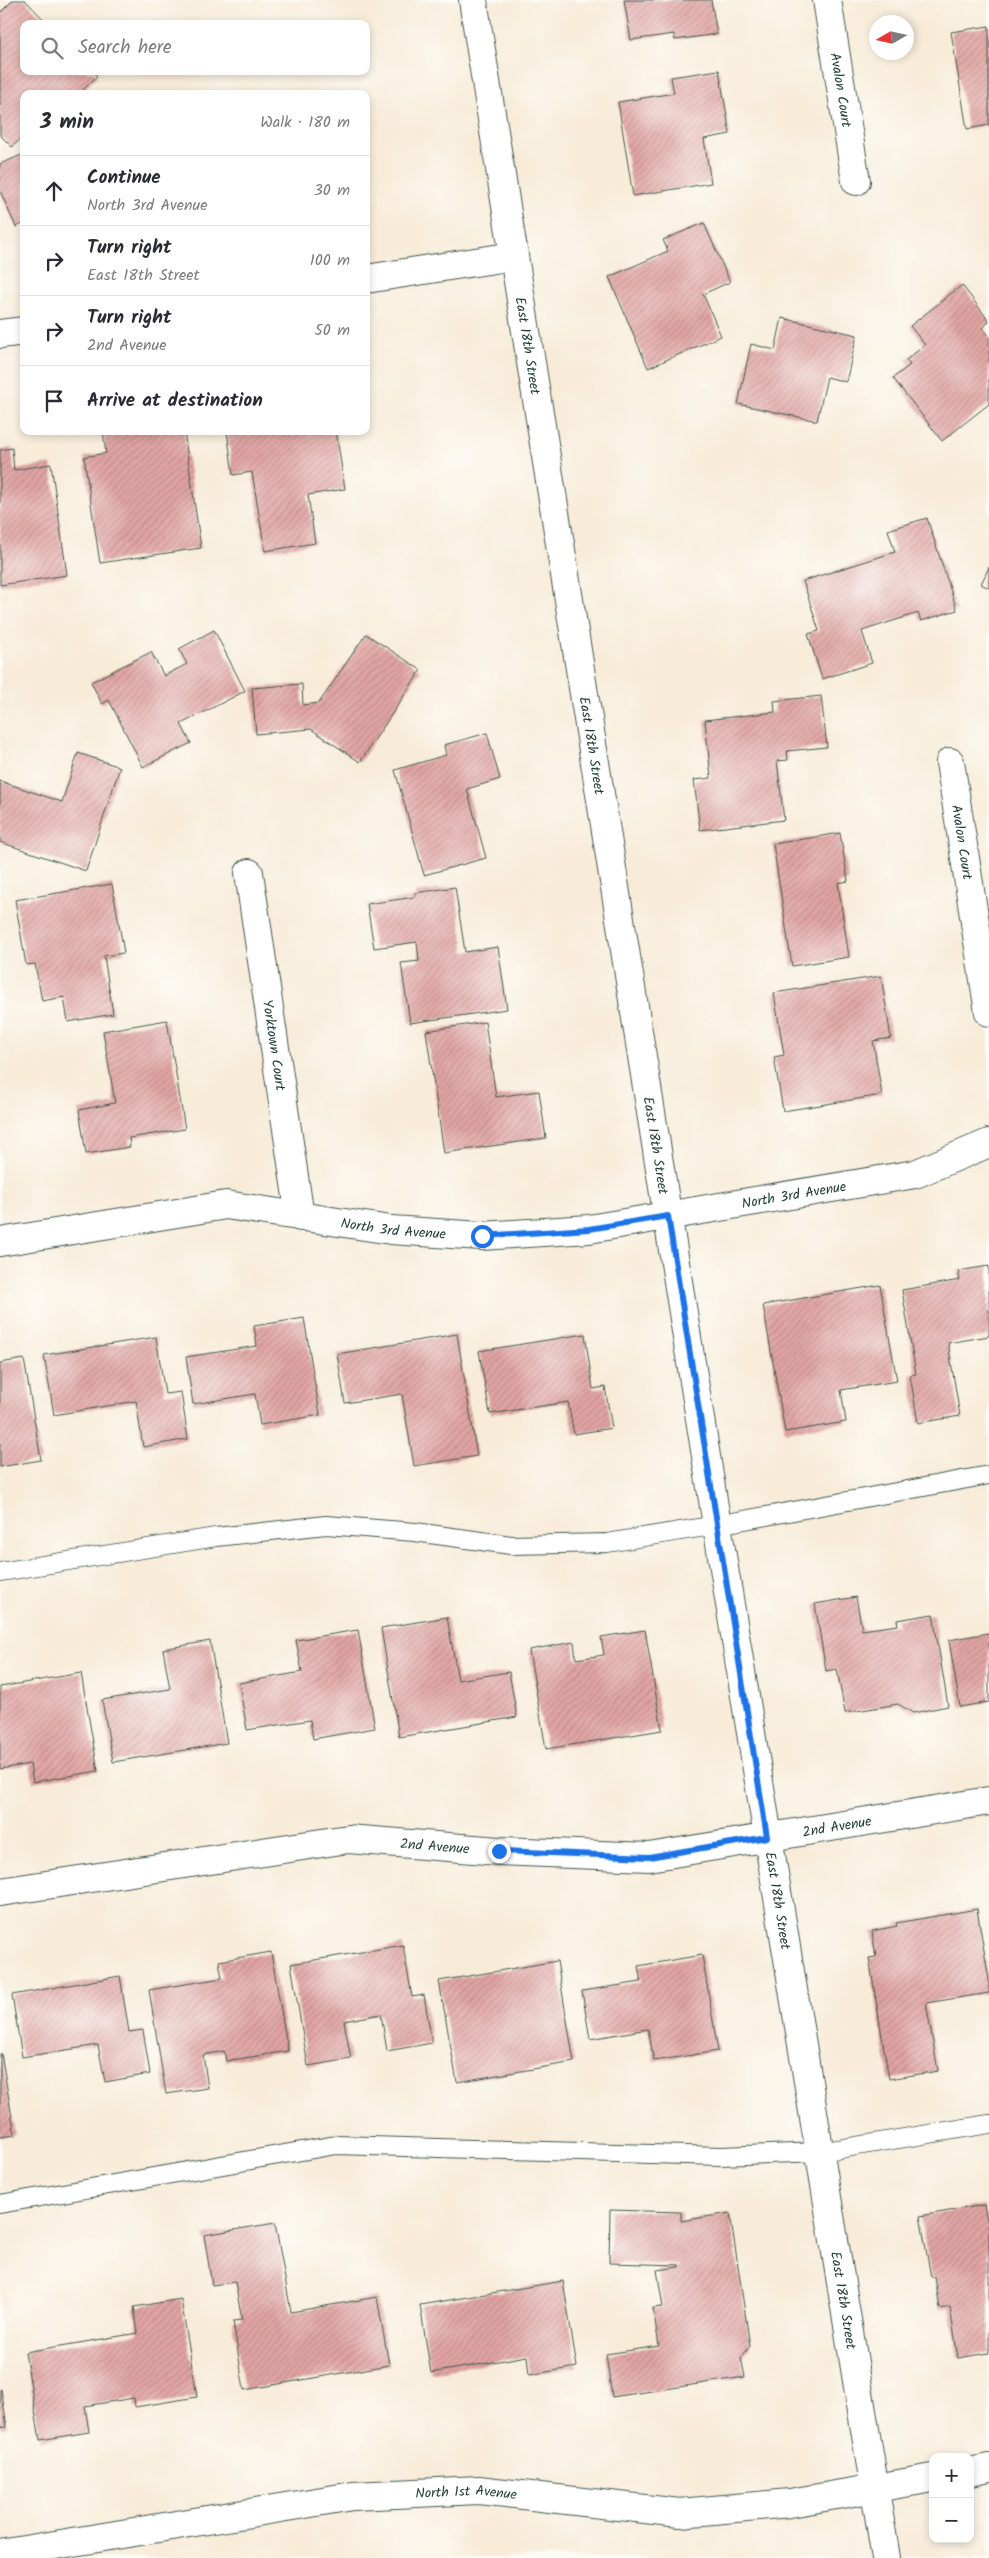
<!DOCTYPE html>
<html lang="en">
<head>
<meta charset="utf-8">
<style>
  :root { --surface:#fff; --page:#f7f7f7; --text:#2b2b33; --muted:#7c7c81; --line:#e1e1e2 }
  body { margin:0; font-family:Kalam,sans-serif; background:var(--page); color:var(--text) }
  .controls { position:absolute; right:15px; bottom:15px; display:grid; overflow:hidden; border-radius:10px; box-shadow:0 2px 8px #0003 }
  .controls button { width:45px; height:45px; display:grid; place-items:center; padding:0; border:0; border-bottom:1px solid var(--line); background:var(--surface); color:var(--text); font:25px sans-serif }
  .compass { position:absolute; left:869px; top:15px; width:45px; height:45px; border-radius:50%; background:var(--surface); box-shadow:0 2px 8px #0003; rotate:261deg }
  .stop { position:absolute; width:15px; height:15px; margin:-11px; border:4px solid #1a73e8; border-radius:50%; background:#fff }
  .stop.end { background:#1a73e8; border-color:#fff; box-shadow:0 1px 5px #0008 }
  .list { margin:0; padding:0; list-style:none }
  h2 { display:flex; justify-content:space-between; align-items:center; height:65px; margin:0; padding:0 20px; font-size:21px }
  h2 small { font-size:16px; font-weight:400; color:var(--muted) }
  .list li { display:grid; grid-template-columns:32px 1fr auto; gap:15px; align-items:center; box-sizing:border-box; height:70px; padding:0 20px; border-top:1px solid var(--line) }
  .list b { display:block; font-size:19px; white-space:nowrap }
  .list p { margin:0; font-size:16px; white-space:nowrap; color:var(--muted) }
  .list em { font-size:16px; font-style:normal; color:var(--muted) }
  .icon { flex:none; width:28px; height:28px; fill:none; stroke:currentColor; stroke-width:2; stroke-linecap:round; stroke-linejoin:round }
  .map { position:relative; flex:none; width:989px; height:2558px; overflow:hidden }
  .search { position:absolute; background:var(--surface); box-shadow:0 2px 8px #0003; left:20px; top:20px; width:350px; height:55px; display:flex; align-items:center; gap:12px; box-sizing:border-box; padding:0 18px; border-radius:10px; color:var(--muted); font-size:19px }
  .panel { position:absolute; background:var(--surface); box-shadow:0 2px 8px #0003; left:20px; top:90px; width:350px; height:345px; border-radius:10px }
  .map>svg:first-child { display:block }
  .building { fill:url(#building-hatch) }
  .lines { fill:none; stroke-linecap:round; stroke-linejoin:round }
  .service-casing { stroke:#40574d; stroke-width:20 }
  .minor-casing { stroke:#40574d; stroke-width:30 }
  .tertiary-casing { stroke:#40574d; stroke-width:30 }
  .service { stroke:#fff; stroke-width:18 }
  .minor { stroke:#fff; stroke-width:28 }
  .tertiary { stroke:#fff; stroke-width:28 }
  .route { stroke:#1a73e8; stroke-width:6 }
  .labels { text-anchor:middle; stroke-width:4.5; stroke-linejoin:round; paint-order:stroke }
  .street-label { font-size:14px; fill:#1f3d34; stroke:#fdfcf7 }
</style>
</head>
<body>
<div class="map">
<svg width="989" height="2558" viewBox="0 0 989 2558">
  <defs>
    <pattern id="building-hatch" width="6" height="6" patternUnits="userSpaceOnUse" patternTransform="scale(1.25)"><rect width="6" height="6" fill="#e2a5a3"/><path d="M-1 1l2-2M0 6l6-6M5 7l2-2" fill="none" stroke="#b78886"/></pattern>
  </defs>
  <rect width="100%" height="100%" fill="#fdfcf7"/>
  <filter id="ink" filterUnits="userSpaceOnUse"><feTurbulence type="fractalNoise" baseFrequency=".02" numOctaves="2"/><feDisplacementMap in="SourceGraphic" scale="10" xChannelSelector="R" yChannelSelector="G"/><feConvolveMatrix kernelMatrix="1 2 1 2 8 2 1 2 1" color-interpolation-filters="sRGB"/></filter>
  <filter id="wash" filterUnits="userSpaceOnUse"><feTurbulence type="fractalNoise" baseFrequency=".0096" numOctaves="4" result="noise"/><feDisplacementMap in="SourceGraphic" scale="20" xChannelSelector="R" yChannelSelector="G"/><feGaussianBlur stdDeviation="1.12" result="paint"/><feColorMatrix in="noise" values="0 0 0 0 0 0 0 0 0 0 0 0 0 0 0 0 0 1.4 0 .05"/><feComposite in="paint" operator="in"/></filter>
  <g filter="url(#wash)">
    <rect width="100%" height="100%" fill="#f8ecd9"/>
    <g id="blocks">
      <g class="building">
        <polygon points="13,0 25,0 48,24 24,24 24,71 93,71 97,76 79,94 24,94 24,136 12,147 0,135 0,13"/>
        <polygon points="624,0 711,0 717,34 675,40 674,34 631,40"/>
        <polygon points="989,26 989,125 967,129 951,32"/>
        <polygon points="719,70 730,134 704,139 711,183 633,196 618,102 674,93 671,77"/>
        <polygon points="24,154 24,223 16,227 0,191 0,164"/>
        <polygon points="704,223 730,282 703,294 721,336 648,368 609,277 668,251 663,240"/>
        <polygon points="962,285 989,321 983,328 989,336 989,404 942,441 893,378 910,365 906,360 925,345 910,326"/>
        <polygon points="782,318 857,335 846,382 827,377 817,421 738,404 751,344 775,350"/>
        <polygon points="103,431 184,431 201,548 100,563 84,457 106,453"/>
        <polygon points="227,431 336,431 345,489 308,495 315,543 265,551 252,472 233,475"/>
        <polygon points="12,448 14,470 51,464 67,575 0,585 0,450"/>
        <polygon points="927,518 957,610 921,621 918,613 862,631 872,663 822,679 808,634 819,631 803,581 895,552 888,530"/>
        <polygon points="989,567 989,588 981,584"/>
        <polygon points="214,630 245,691 181,724 191,743 143,767 109,700 102,704 91,682 151,652 164,676 187,664 179,649"/>
        <polygon points="366,634 421,670 360,762 311,729 256,734 252,688 302,684 303,705 319,703"/>
        <polygon points="821,696 827,747 787,751 788,760 777,761 784,820 700,830 694,780 711,778 705,720 775,712 774,701"/>
        <polygon points="487,733 500,779 467,789 486,858 424,875 395,770 446,755 444,745"/>
        <polygon points="78,753 120,767 86,871 0,842 0,781 62,802"/>
        <polygon points="840,833 848,881 838,883 849,957 792,966 773,844"/>
        <polygon points="112,884 124,953 104,956 113,1014 68,1022 64,997 42,1001 35,964 26,965 15,900"/>
        <polygon points="455,887 465,952 498,947 507,1009 410,1023 401,963 419,961 417,942 374,948 367,904 415,897 415,893"/>
        <polygon points="881,976 891,1038 873,1041 882,1095 783,1111 774,1057 784,1055 774,993"/>
        <polygon points="167,1020 185,1129 129,1138 130,1147 86,1154 79,1110 115,1103 103,1031"/>
        <polygon points="485,1022 496,1097 539,1091 546,1138 444,1153 426,1031"/>
        <polygon points="989,1266 989,1336 948,1343 960,1416 918,1423 910,1375 916,1374 902,1290 960,1280 958,1271"/>
        <polygon points="880,1285 897,1381 841,1390 846,1422 785,1432 763,1305"/>
        <polygon points="304,1318 320,1415 260,1425 255,1394 193,1404 186,1357 257,1346 254,1326"/>
        <polygon points="457,1334 477,1456 414,1466 402,1394 345,1403 337,1354"/>
        <polygon points="585,1334 593,1389 605,1387 612,1428 574,1434 568,1402 490,1414 479,1351"/>
        <polygon points="156,1337 165,1394 181,1392 188,1439 143,1447 136,1401 54,1415 44,1355"/>
        <polygon points="24,1359 41,1460 0,1467 0,1363"/>
        <polygon points="856,1597 862,1630 898,1625 897,1620 933,1614 948,1706 913,1713 898,1704 845,1713 837,1669 826,1671 815,1604"/>
        <polygon points="447,1617 458,1680 509,1672 517,1717 399,1737 381,1628"/>
        <polygon points="358,1630 375,1728 313,1739 310,1720 247,1730 239,1683 302,1672 296,1640"/>
        <polygon points="645,1630 662,1730 546,1749 529,1650 574,1642 576,1659 604,1655 601,1637"/>
        <polygon points="989,1633 989,1702 960,1707 949,1640"/>
        <polygon points="210,1641 227,1743 113,1762 102,1700 170,1689 163,1649"/>
        <polygon points="81,1673 98,1771 33,1782 30,1764 0,1769 0,1687"/>
        <polygon points="977,1909 989,1980 989,1993 926,2003 938,2071 889,2079 869,1958 876,1957 872,1931 897,1926 896,1923"/>
        <polygon points="403,1945 412,1997 424,1995 432,2043 387,2051 381,2014 344,2021 351,2059 308,2066 291,1964"/>
        <polygon points="271,1952 288,2051 226,2061 224,2051 203,2055 208,2088 166,2094 149,1990 222,1978 219,1961"/>
        <polygon points="702,1955 718,2051 654,2061 648,2029 590,2039 582,1991 641,1982 638,1966"/>
        <polygon points="557,1961 574,2062 457,2082 439,1981"/>
        <polygon points="120,1976 129,2032 143,2030 150,2074 105,2082 98,2045 22,2057 12,1995"/>
        <polygon points="1,2053 15,2135 0,2137 0,2054"/>
        <polygon points="984,2205 989,2230 989,2353 958,2358 950,2307 940,2309 935,2277 931,2277 920,2216"/>
        <polygon points="610,2210 681,2212 681,2221 730,2213 750,2346 741,2358 745,2377 612,2397 606,2354 659,2346 653,2308 663,2307 657,2270 679,2267 679,2265 609,2263"/>
        <polygon points="275,2223 291,2312 377,2297 389,2365 244,2390 233,2321 242,2320 235,2282 212,2285 204,2235"/>
        <polygon points="563,2281 577,2367 529,2375 527,2356 431,2373 420,2305"/>
        <polygon points="181,2299 197,2397 135,2407 134,2398 85,2406 89,2432 40,2440 25,2352 138,2333 134,2307"/>
        <polygon points="1,2389 7,2427 0,2428 0,2390"/>
      </g>
    </g>
  </g>
  <g filter="url(#ink)">
    <use href="#blocks" fill-opacity="0" stroke="#40574d" stroke-width="1"/>
    <g class="lines">
      <defs>
        <g id="service">
          <polyline points="0,1572 216,1537 326,1525 415,1532 511,1545 607,1543 717,1525 989,1475"/>
          <polyline points="0,2204 336,2145 721,2156 820,2152 989,2124"/>
        </g>
        <g id="minor">
          <path id="s1" d="M473 0 717 1525 886 2558"/>
          <path id="s2" d="M827 0 856 181"/>
          <polyline points="366,279 514,256"/>
          <polyline points="0,334 24,331"/>
          <path id="s3" d="M950 762 989 1012"/>
          <path id="s4" d="M249 873 300 1217"/>
          <path id="s5" d="M0 1242 226 1205 391 1230 482 1236 589 1229 915 1174 989 1143"/>
          <polyline points="970,2472 989,2468"/>
          <path id="s6" d="M0 2554 353 2496 479 2490 680 2513 790 2503 933 2478"/>
        </g>
        <g id="tertiary">
          <path id="s7" d="M0 1892 348 1839 499 1851 649 1857 989 1801"/>
        </g>
      </defs>
      <use href="#service" class="service-casing"/>
      <use href="#minor" class="minor-casing"/>
      <use href="#tertiary" class="tertiary-casing"/>
      <use href="#service" class="service"/>
      <use href="#minor" class="minor"/>
      <use href="#tertiary" class="tertiary"/>
    </g>
  </g>
  <g class="lines" filter="url(#ink)">
    <polyline class="route" points="482,1236 589,1229 668,1216 767,1837 649,1857 499,1851"/>
  </g>
  <g class="labels">
    <g class="street-label">
      <text dy="5" stroke="none"><textPath href="#s2" startOffset="91">Avalon Court</textPath></text>
      <text dy="5" stroke="none"><textPath href="#s1" startOffset="350">East 18th Street</textPath></text>
      <text dy="5" stroke="none"><textPath href="#s1" startOffset="755">East 18th Street</textPath></text>
      <text dy="5" stroke="none"><textPath href="#s3" startOffset="81">Avalon Court</textPath></text>
      <text dy="5" stroke="none"><textPath href="#s4" startOffset="174">Yorktown Court</textPath></text>
      <text dy="5" stroke="none"><textPath href="#s1" startOffset="1160">East 18th Street</textPath></text>
      <text dy="5" stroke="none"><textPath href="#s5" startOffset="802">North 3rd Avenue</textPath></text>
      <text dy="5" stroke="none"><textPath href="#s5" startOffset="398">North 3rd Avenue</textPath></text>
      <text dy="5" stroke="none"><textPath href="#s7" startOffset="844">2nd Avenue</textPath></text>
      <text dy="5" stroke="none"><textPath href="#s7" startOffset="439">2nd Avenue</textPath></text>
      <text dy="5" stroke="none"><textPath href="#s1" startOffset="1925">East 18th Street</textPath></text>
      <text dy="5" stroke="none"><textPath href="#s1" startOffset="2330">East 18th Street</textPath></text>
      <text dy="5" stroke="none"><textPath href="#s6" startOffset="471">North 1st Avenue</textPath></text>
    </g>
  </g>
</svg>
<div class="controls">
<button>+</button>
<button>−</button>
</div>
<svg class="compass" viewBox="-18 -18 36 36"><path d="M0-13l5 13h-10z" fill="#e53935"/><path d="M0 13l5-13h-10z" fill="#7c7c81"/></svg>
<div class="stop" style="left:482px;top:1236px"></div>
<div class="stop end" style="left:499px;top:1851px"></div>
<div class="search"><svg class="icon" aria-label="search" viewBox="0 0 24 24"><circle cx="10" cy="10" r="6"/><path d="M15 15l6 6"/></svg>Search here</div>
<section class="panel">
<h2>3 min<small>Walk · 180 m</small></h2>
<ul class="list">
<li><svg class="icon" aria-label="ahead" viewBox="0 0 24 24"><path d="M12 20V5M6 11l6-6 6 6"/></svg><div><b>Continue</b><p>North 3rd Avenue</p></div><em>30 m</em></li>
<li><svg class="icon" aria-label="right" viewBox="0 0 24 24"><path d="M7 20v-9h11M14 6l5 5-5 5"/></svg><div><b>Turn right</b><p>East 18th Street</p></div><em>100 m</em></li>
<li><svg class="icon" aria-label="right" viewBox="0 0 24 24"><path d="M7 20v-9h11M14 6l5 5-5 5"/></svg><div><b>Turn right</b><p>2nd Avenue</p></div><em>50 m</em></li>
<li><svg class="icon" aria-label="arrive" viewBox="0 0 24 24"><path d="M6 21V4h12l-3 4 3 4H6"/></svg><div><b>Arrive at destination</b></div></li>
</ul>
</section>
</div>
</body>
</html>
